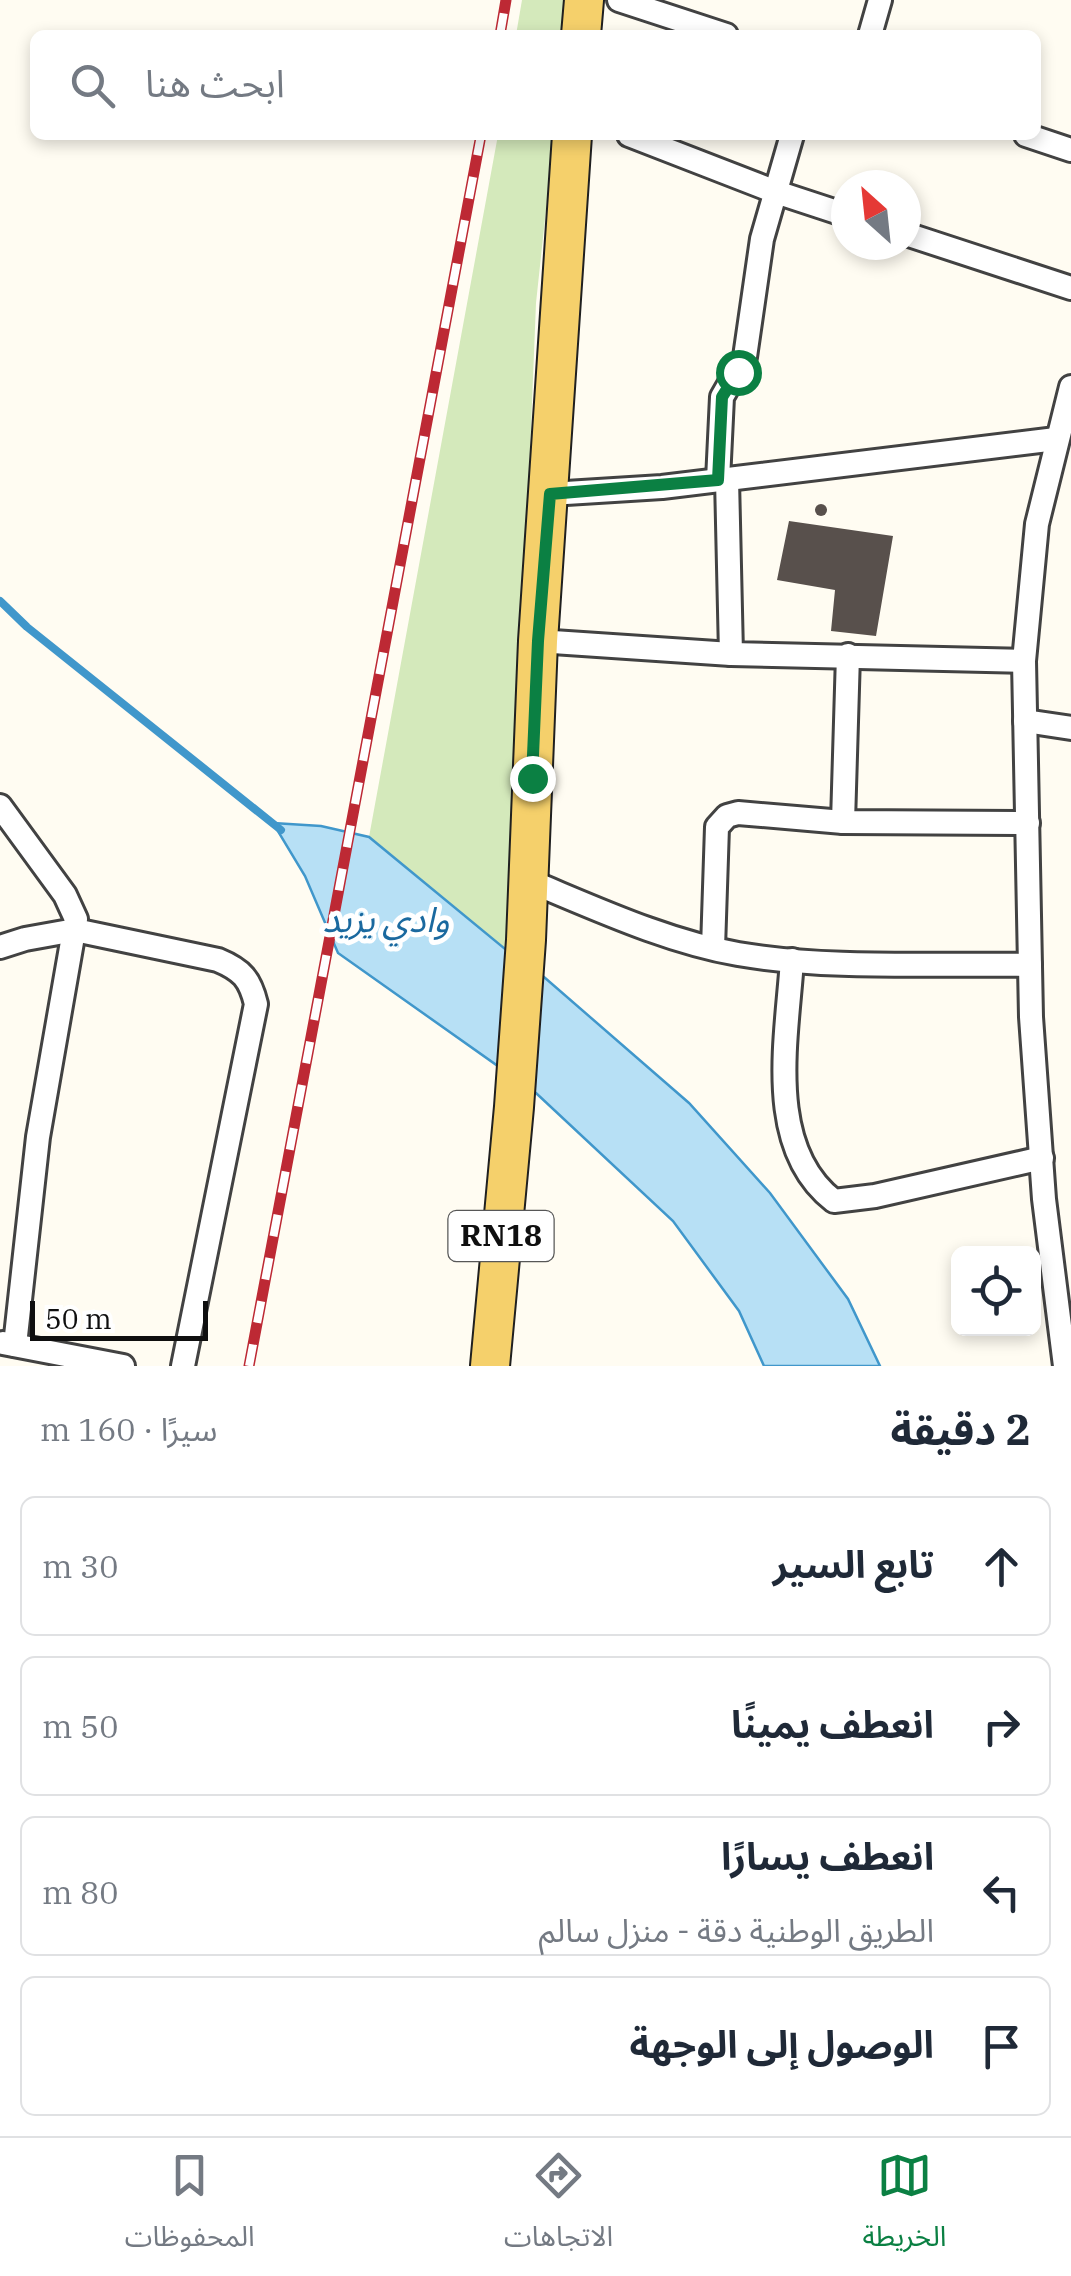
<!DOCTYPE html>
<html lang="ar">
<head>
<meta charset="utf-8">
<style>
  :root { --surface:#fff; --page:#f2f2f3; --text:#1f2937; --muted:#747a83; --line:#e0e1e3; --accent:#0b8043 }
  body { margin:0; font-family:"IBM Plex Serif","Noto Sans Arabic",serif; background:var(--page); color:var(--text); direction:rtl }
  .controls { position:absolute; right:30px; bottom:30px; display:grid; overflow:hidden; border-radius:15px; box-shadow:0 5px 15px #0003 }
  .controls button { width:90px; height:90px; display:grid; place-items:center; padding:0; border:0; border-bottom:2px solid var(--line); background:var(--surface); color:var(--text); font:50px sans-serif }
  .compass { position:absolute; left:831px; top:170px; width:90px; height:90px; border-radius:50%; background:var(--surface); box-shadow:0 5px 15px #0003; rotate:333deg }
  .scale { position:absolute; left:30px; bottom:25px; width:178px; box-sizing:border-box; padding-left:10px; border:5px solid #0f0f0f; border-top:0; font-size:28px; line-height:35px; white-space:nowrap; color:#0f0f0f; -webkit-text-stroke:8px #fff; paint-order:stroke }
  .stop { position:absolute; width:30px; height:30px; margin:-22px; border:8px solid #0b8043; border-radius:50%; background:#fff }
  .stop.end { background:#0b8043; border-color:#fff; box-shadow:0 2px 10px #0008 }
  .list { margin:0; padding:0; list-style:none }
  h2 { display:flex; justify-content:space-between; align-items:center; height:130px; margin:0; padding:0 40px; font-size:42px }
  h2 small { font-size:32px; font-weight:400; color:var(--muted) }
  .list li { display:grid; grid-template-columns:65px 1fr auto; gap:30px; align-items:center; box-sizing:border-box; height:140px; margin:0 20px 20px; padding:0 20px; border:2px solid var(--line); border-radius:15px }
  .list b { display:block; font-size:38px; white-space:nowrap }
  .list p { margin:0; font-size:32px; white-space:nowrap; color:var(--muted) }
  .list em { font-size:32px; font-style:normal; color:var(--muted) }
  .icon { flex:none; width:55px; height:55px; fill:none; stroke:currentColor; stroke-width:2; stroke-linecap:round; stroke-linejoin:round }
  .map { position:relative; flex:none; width:1071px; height:1366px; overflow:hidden; direction:ltr }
  .search { position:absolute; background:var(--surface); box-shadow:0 5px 15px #0003; left:30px; right:30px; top:30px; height:110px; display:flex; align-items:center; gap:25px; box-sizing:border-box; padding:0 35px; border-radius:15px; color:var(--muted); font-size:38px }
  .sheet { height:770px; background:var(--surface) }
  nav { display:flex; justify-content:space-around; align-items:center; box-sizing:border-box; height:140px; border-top:2px solid var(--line); background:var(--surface); font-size:28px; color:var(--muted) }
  nav a { display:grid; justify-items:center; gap:5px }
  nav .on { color:var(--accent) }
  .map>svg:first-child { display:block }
  .green { fill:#d4e9bb }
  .water { fill:#b7e0f5; stroke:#4097cb; stroke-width:2.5 }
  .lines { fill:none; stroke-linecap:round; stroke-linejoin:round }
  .stream { stroke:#4097cb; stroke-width:8 }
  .building { fill:#58504c }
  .minor-casing { stroke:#424242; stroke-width:28 }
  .primary-casing { stroke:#202020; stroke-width:42 }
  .minor { stroke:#fff; stroke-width:22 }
  .primary { stroke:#f5d06b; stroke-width:38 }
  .rail-casing { stroke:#bd2934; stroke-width:11 }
  .rail { stroke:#fff; stroke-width:8; stroke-dasharray:22; stroke-linecap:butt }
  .route { stroke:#0b8043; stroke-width:12 }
  .labels { text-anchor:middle; stroke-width:10; stroke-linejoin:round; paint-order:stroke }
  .shield { fill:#fff; stroke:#575757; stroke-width:2.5 }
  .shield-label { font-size:30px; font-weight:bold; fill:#0f0f0f }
  .water-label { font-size:35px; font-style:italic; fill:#1a699f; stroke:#fff }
</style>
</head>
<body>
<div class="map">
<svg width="1071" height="1366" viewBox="0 0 1071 1366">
  <rect width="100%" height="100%" fill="#fffcf2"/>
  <g class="green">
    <polygon points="522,0 574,0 569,35 516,35"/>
    <polygon points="498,135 554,135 536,303 510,953 369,837"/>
  </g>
  <polygon class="water" points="273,823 321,826 369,837 510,953 544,977 689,1103 770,1193 848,1299 880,1366 764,1366 739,1311 673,1221 536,1093 338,953 305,876"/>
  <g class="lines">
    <polyline class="stream" points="0,601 27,627 281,830"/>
  </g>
  <g class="building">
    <circle cx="821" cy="510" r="6"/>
    <polygon points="789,521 893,536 876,636 831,631 835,590 777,580"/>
  </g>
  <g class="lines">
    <defs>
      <g id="minor">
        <polyline points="619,0 726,35"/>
        <polyline points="870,35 880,0"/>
        <polyline points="629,135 776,192 846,215"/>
        <polyline points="1026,135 1071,150"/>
        <polyline points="906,234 1071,288"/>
        <polyline points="727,479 731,654 1024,661"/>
        <polyline points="718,480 722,397 745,357 762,239 792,135"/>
        <polyline points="550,494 662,487 1056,439"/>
        <polyline points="538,641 731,654"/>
        <polyline points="1025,721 1071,728"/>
        <polyline points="0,806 65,895 76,919 38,1137 15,1345"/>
        <polyline points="843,822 848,655"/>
        <path d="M527 880C595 908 665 941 738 954 833 970 934 963 1030 965"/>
        <path d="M0 947 25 939 75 930 218 960C242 970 250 979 256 1004L183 1366"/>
        <polyline points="713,948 717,827 727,816 738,813 843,822 1028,823"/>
        <path d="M792 960C787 1038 764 1147 834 1201L875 1196 1042 1158"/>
        <polyline points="3,1343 123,1366"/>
        <polyline points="1065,1366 1044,1199 1031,1017 1024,661 1037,524 1071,387"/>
      </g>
      <g id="primary">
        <polyline points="581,35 584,0"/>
        <polyline points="490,1366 514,1107 526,940 538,641 572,135"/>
      </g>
    </defs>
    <use href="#minor" class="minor-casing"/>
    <use href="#primary" class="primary-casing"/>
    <use href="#minor" class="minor"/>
    <use href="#primary" class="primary"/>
    <defs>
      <g id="rail">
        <polyline points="500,35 506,0"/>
        <polyline points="249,1366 481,135"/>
      </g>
    </defs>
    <use href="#rail" class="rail-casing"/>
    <use href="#rail" class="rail"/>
  </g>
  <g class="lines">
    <polyline class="route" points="532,778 538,641 550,494 718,480 722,397 738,372"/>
  </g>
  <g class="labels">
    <rect class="shield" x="448.5" y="1211" width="105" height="50" rx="8"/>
    <g class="shield-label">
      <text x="501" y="1246">RN18</text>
    </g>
    <g class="water-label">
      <text x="386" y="932">وادي يزيد</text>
    </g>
  </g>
</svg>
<div class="controls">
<button><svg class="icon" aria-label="locate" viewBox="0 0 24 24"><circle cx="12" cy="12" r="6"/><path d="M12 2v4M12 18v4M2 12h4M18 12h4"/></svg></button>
</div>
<svg class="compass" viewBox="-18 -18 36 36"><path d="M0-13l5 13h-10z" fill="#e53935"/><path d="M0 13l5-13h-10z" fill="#747a83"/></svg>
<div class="scale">50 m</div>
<div class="stop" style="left:738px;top:372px"></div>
<div class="stop end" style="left:532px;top:778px"></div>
<div class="search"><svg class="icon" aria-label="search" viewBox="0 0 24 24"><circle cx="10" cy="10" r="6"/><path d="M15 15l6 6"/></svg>ابحث هنا</div>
</div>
<section class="sheet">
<h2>2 دقيقة<small>سيرًا · 160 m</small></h2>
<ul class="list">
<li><svg class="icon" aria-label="ahead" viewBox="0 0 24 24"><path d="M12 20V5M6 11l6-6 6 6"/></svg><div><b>تابع السير</b></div><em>30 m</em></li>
<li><svg class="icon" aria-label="right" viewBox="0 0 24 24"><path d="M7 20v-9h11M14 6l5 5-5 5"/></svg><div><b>انعطف يمينًا</b></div><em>50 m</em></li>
<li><svg class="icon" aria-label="left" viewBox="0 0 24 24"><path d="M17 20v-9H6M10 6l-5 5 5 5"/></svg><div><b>انعطف يسارًا</b><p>الطريق الوطنية دقة - منزل سالم</p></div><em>80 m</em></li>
<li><svg class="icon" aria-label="arrive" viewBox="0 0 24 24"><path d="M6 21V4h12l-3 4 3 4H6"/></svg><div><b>الوصول إلى الوجهة</b></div></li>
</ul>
</section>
<nav>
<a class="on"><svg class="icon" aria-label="map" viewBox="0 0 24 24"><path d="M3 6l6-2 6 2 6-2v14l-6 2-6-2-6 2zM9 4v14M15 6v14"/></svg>الخريطة</a>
<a><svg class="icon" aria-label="directions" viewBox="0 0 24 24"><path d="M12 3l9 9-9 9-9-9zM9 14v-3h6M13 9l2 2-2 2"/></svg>الاتجاهات</a>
<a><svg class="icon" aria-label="saved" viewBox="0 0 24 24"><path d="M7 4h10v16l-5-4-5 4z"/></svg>المحفوظات</a>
</nav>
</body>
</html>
